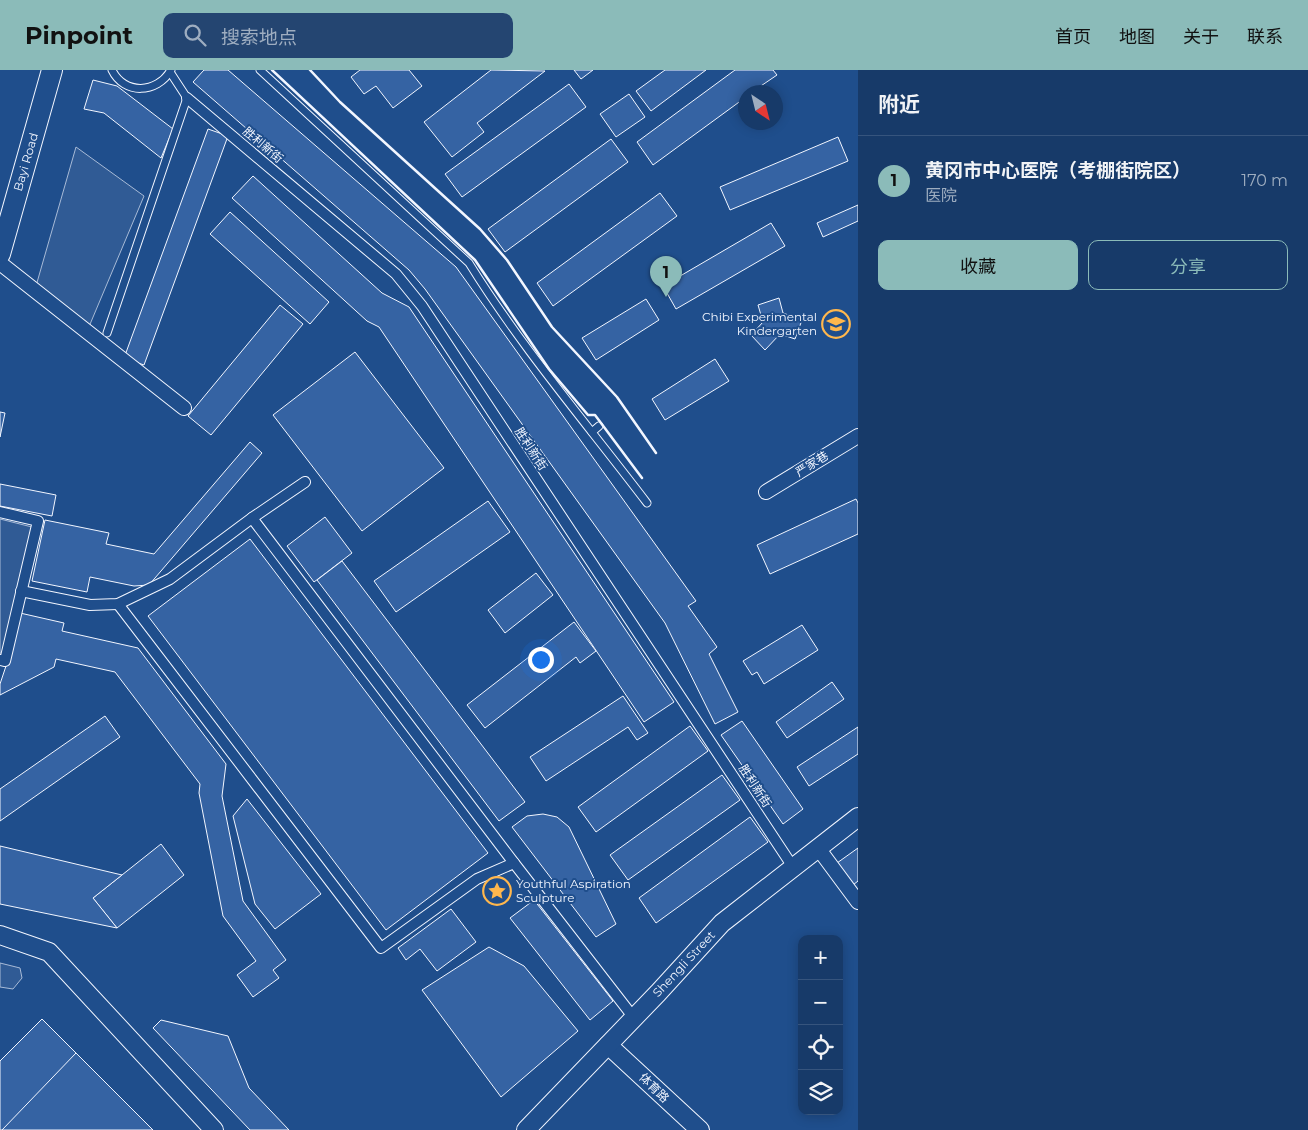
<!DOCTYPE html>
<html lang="zh">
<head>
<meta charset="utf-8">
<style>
  :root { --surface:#173a69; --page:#244571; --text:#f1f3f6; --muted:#9eadc0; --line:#36547d; --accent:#8bbbb9 }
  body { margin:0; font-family:Montserrat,"Noto Sans SC",sans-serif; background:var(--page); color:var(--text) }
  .controls { position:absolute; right:15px; bottom:15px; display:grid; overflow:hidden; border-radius:10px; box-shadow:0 2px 12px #0003 }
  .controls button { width:45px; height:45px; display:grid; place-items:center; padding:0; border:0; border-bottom:1px solid var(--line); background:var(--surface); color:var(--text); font:25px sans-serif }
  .compass { position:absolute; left:738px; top:15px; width:45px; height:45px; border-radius:50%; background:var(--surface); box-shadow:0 2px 12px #0003; rotate:145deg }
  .you { position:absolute; left:540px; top:589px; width:18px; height:18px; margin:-12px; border:4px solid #fff; border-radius:50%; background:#1a73e8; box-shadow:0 0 0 8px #1a73e833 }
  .badge { display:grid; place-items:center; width:32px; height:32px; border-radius:50%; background:var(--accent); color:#111; font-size:16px; font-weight:700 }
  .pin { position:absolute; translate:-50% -41px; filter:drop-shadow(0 1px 2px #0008) }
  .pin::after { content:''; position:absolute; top:26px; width:18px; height:15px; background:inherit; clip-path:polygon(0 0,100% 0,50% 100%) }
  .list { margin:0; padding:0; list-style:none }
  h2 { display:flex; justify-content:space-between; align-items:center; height:65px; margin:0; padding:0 20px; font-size:21px }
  h2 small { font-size:16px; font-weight:400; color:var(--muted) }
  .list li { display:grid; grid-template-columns:32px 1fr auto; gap:15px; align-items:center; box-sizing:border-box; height:90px; padding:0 20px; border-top:1px solid var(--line) }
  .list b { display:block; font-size:19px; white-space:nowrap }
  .list p { margin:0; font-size:16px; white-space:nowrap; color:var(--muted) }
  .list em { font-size:16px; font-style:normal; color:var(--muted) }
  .actions { display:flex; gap:10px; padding:15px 20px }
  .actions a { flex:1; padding:11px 0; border:1px solid var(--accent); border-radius:10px; text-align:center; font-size:18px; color:var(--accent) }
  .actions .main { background:var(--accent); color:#111 }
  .icon { flex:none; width:28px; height:28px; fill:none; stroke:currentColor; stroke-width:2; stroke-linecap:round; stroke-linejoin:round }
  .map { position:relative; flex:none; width:858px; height:1060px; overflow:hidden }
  header { display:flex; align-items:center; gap:30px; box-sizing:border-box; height:70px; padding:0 25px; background:var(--accent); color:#111 }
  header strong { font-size:24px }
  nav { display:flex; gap:28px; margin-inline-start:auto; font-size:18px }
  .search { width:350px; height:45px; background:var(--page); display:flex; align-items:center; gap:12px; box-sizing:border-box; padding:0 18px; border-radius:10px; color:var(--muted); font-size:19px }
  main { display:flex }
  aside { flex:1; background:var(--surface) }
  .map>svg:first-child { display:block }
  .built { fill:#305b95; stroke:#a8bbd7 }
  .building { fill:#3563a3; stroke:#f2f6ff }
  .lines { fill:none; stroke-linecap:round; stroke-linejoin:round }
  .service-casing { stroke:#f2f6ff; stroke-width:9 }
  .pedestrian-casing { stroke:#f2f6ff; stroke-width:12 }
  .minor-casing { stroke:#f2f6ff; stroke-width:16 }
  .tertiary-casing { stroke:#f2f6ff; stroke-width:20 }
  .secondary-casing { stroke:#f2f6ff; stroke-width:22 }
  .service { stroke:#1f4e8c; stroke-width:7 }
  .pedestrian { stroke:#1f4e8c; stroke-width:10 }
  .minor { stroke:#1f4e8c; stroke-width:14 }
  .tertiary { stroke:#1f4e8c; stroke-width:18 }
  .secondary { stroke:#1f4e8c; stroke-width:20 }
  .wall { stroke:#f2f6ff; stroke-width:2.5 }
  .labels { text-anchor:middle; stroke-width:4; stroke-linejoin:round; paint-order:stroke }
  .street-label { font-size:12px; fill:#f2f6ff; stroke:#1f4e8c }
  .poi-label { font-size:12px; fill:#f2f6ff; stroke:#1f4e8c; text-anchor:end }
</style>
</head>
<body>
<header>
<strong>Pinpoint</strong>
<div class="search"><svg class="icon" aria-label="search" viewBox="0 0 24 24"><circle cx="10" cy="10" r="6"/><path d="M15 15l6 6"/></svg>搜索地点</div>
<nav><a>首页</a><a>地图</a><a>关于</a><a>联系</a></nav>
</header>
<main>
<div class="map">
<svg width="858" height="1060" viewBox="0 0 858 1060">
  <rect width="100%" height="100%" fill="#1f4e8c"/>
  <g class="built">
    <polygon points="76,77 144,126 88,259 36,216"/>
    <polygon points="0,449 36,458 5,584 0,583"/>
    <polygon points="0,893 20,898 22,908 13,919 0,917"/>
  </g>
  <g class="building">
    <polygon points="204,0 228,0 456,197 696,531 688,536 717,577 709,584 738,642 715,654 665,553 425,219 409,200 193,12"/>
    <polygon points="360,0 409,0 422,16 393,38 376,16 364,24 351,7"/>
    <polygon points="491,0 545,1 477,53 484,62 452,87 424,52"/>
    <polygon points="574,0 593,0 581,9"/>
    <polygon points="665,0 706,0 651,41 636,21"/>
    <polygon points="735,0 773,0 777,5 752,22 746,22 746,27 653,95 637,72"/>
    <polygon points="93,10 117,16 173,59 161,88 104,43 84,39"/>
    <polygon points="569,14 586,37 462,127 445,104"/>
    <polygon points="629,24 645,47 616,67 600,44"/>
    <polygon points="208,59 228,66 144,295 124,288"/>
    <polygon points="838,67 848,91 730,140 720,117"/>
    <polygon points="611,69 628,92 505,182 488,159"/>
    <polygon points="253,106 382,223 409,237 674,632 644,652 379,257 367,251 232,128"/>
    <polygon points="660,123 677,146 553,236 537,213"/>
    <polygon points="858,135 858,151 823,167 817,153"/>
    <polygon points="230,142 329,232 310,254 210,164"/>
    <polygon points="771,153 785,176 676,239 663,216"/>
    <polygon points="779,228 783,243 802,250 795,269 780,264 765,280 751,265 763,252 758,235"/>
    <polygon points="646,229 659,250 596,290 582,268"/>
    <polygon points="280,235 303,254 211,365 188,346"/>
    <polygon points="355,282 444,398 362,461 273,345"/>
    <polygon points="715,289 729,311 665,350 652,329"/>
    <polygon points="0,342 5,343 0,367"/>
    <polygon points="250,372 262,383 149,515 134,516 90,507 87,522 32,511 45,450 109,463 106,474 154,484"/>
    <polygon points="0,414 56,425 52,446 0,436"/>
    <polygon points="856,429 858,433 858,464 770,504 757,475"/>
    <polygon points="488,431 510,462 396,542 374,511"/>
    <polygon points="325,447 352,483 314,512 287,476"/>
    <polygon points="250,469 488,783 386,860 148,546"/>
    <polygon points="342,491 525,732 499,751 317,510"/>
    <polygon points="536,503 553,525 505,563 488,540"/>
    <polygon points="20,543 64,553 62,561 138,578 226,694 222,726 243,831 286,890 273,900 279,908 253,927 237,905 256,891 223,846 199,723 200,714 115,602 56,589 54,597 0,625 0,614 9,587"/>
    <polygon points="574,552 596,581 580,593 576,587 485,658 467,635"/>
    <polygon points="802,555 818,580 764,614 757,602 752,605 743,591"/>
    <polygon points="832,612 844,629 787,668 776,652"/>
    <polygon points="623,626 648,663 637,670 628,657 546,711 530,687"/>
    <polygon points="105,646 120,667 0,751 0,719"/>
    <polygon points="742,651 803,739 783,754 721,665"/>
    <polygon points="690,656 708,681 596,762 578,737"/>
    <polygon points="858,657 858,684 809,716 797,697"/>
    <polygon points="722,705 740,730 628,810 610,785"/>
    <polygon points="247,729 321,824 275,859 255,834 233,746"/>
    <polygon points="543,744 557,747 569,757 616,854 596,867 512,757 527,746"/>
    <polygon points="750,747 768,772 656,853 639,828"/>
    <polygon points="161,774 184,805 117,858 93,828"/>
    <polygon points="0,776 122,805 93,828 117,858 0,834"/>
    <polygon points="858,778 858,811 853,815 837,793"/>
    <polygon points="534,830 613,931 590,950 510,848"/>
    <polygon points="451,839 476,872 437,901 420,879 406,890 398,878"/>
    <polygon points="489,877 524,896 578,961 501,1027 422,920"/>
    <polygon points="42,949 153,1060 0,1060 0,991"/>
    <polygon points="42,949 76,983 2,1060 0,1060 0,991"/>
    <polygon points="161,950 228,966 249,1018 289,1060 250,1060 153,958"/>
  </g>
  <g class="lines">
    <defs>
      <g id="service">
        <path d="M112 0C124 25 157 24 171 0"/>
        <path d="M260 0 469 193C521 277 587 354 647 433"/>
        <polyline points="107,263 187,28 170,2"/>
        <polyline points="592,362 599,356"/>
      </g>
      <g id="pedestrian">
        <polyline points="187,28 396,204 422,236 793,797"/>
        <polyline points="0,442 38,451 5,591 0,590"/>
        <polyline points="252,448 514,793 634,948"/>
        <polyline points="21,521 90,535 118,534 170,509 252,448 305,412"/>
        <polyline points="118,534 381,878 477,809 514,793"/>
      </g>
      <g id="minor">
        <polyline points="0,193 184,338"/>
        <polyline points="766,422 858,366"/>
        <polyline points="818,778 858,832"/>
      </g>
      <g id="tertiary">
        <polyline points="0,865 49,882 214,1060"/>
        <polyline points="608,975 700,1060"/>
        <polyline points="526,1060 658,923 722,853 858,747"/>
      </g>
      <polyline id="secondary" points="0,184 52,0"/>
    </defs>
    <use href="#service" class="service-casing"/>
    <use href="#pedestrian" class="pedestrian-casing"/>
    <use href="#minor" class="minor-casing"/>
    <use href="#tertiary" class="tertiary-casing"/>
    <use href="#secondary" class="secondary-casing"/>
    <use href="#service" class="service"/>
    <use href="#pedestrian" class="pedestrian"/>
    <use href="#minor" class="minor"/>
    <use href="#tertiary" class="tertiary"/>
    <use href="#secondary" class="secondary"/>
    <g class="wall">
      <polyline points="272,0 475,190 549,299 588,345 595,345 642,408"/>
      <polyline points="310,0 340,32 480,159 507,190 552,257 617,327 656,383"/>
    </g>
  </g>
  <defs>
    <symbol id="school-ring" viewBox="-11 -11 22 22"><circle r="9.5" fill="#1f4e8c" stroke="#ffb74d" stroke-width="1.5"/><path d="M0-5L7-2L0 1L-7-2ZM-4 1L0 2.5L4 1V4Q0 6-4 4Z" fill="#ffb74d"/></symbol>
    <symbol id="sight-ring" viewBox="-11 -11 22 22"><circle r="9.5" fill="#1f4e8c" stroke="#ffb74d" stroke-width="1.5"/><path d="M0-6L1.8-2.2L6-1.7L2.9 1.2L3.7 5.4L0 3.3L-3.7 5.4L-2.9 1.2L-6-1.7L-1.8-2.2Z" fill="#ffb74d"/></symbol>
  </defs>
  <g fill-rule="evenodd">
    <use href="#school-ring" x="820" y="238" width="32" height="32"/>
    <use href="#sight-ring" x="481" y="805" width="32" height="32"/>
  </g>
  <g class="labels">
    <g class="street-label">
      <text transform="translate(263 75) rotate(40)" y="4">胜利新街</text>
      <text transform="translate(26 92) rotate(-74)" y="4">Bayi Road</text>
      <text transform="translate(531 379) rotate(57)" y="4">胜利新街</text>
      <text transform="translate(812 394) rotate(-32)" y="4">严家巷</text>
      <text transform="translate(755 716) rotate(57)" y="4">胜利新街</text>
      <text transform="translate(684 894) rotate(-47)" y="4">Shengli Street</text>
      <text transform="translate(654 1018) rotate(44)" y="4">体育路</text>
    </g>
    <g class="poi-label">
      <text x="817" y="251">Chibi Experimental<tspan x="817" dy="14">Kindergarten</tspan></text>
      <text x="516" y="818" text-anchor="start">Youthful Aspiration<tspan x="516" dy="14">Sculpture</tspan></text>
    </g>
  </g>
</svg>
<div class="controls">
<button>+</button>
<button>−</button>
<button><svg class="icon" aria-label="locate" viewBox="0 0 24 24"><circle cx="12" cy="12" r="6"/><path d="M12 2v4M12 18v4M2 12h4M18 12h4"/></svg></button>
<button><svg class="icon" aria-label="layers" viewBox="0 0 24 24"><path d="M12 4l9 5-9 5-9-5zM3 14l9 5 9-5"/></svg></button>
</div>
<svg class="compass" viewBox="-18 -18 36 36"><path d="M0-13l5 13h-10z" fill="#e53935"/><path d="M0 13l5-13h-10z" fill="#9eadc0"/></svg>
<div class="you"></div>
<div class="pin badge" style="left:666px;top:227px">1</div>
</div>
<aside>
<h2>附近<small></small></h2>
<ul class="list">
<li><span class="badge">1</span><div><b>黄冈市中心医院（考棚街院区）</b><p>医院</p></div><em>170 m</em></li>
</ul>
<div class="actions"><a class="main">收藏</a><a>分享</a></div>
</aside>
</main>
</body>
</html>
